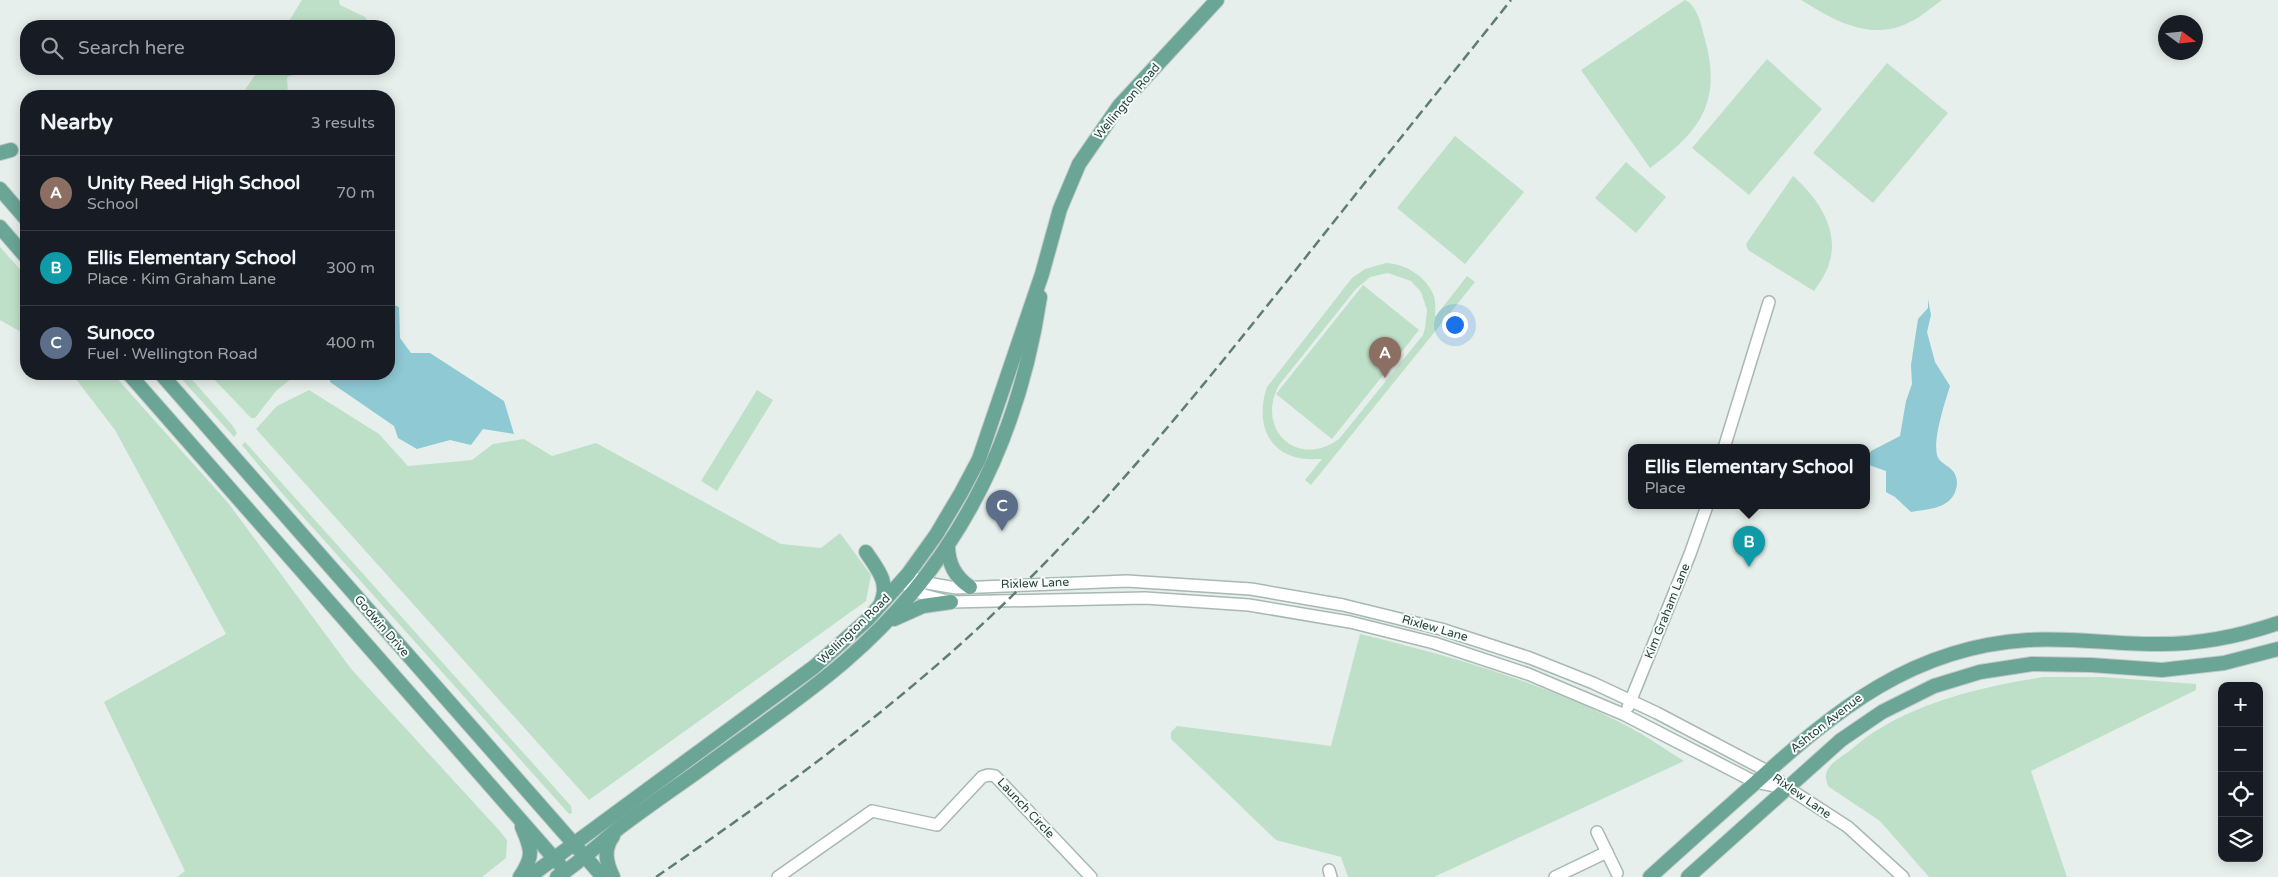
<!DOCTYPE html>
<html lang="en">
<head>
<meta charset="utf-8">
<style>
  :root { --surface:#171b24; --page:#20242c; --text:#f1f3f6; --muted:#9ea1a6; --line:#363941; --accent:#7c3aed }
  body { margin:0; font-family:"Varela Round",sans-serif; background:var(--page); color:var(--text) }
  .controls { position:absolute; right:15px; bottom:15px; display:grid; overflow:hidden; border-radius:10px; box-shadow:0 2px 12px #0003 }
  .controls button { width:45px; height:45px; display:grid; place-items:center; padding:0; border:0; border-bottom:1px solid var(--line); background:var(--surface); color:var(--text); font:25px sans-serif }
  .compass { position:absolute; left:2158px; top:15px; width:45px; height:45px; border-radius:50%; background:var(--surface); box-shadow:0 2px 12px #0003; rotate:105deg }
  .you { position:absolute; left:1454px; top:324px; width:18px; height:18px; margin:-12px; border:4px solid #fff; border-radius:50%; background:#1a73e8; box-shadow:0 0 0 8px #1a73e833 }
  .badge { display:grid; place-items:center; width:32px; height:32px; border-radius:50%; background:var(--accent); color:#fff; font-size:16px; font-weight:700 }
  .pin { position:absolute; translate:-50% -41px; filter:drop-shadow(0 1px 2px #0008) }
  .pin::after { content:''; position:absolute; top:26px; width:18px; height:15px; background:inherit; clip-path:polygon(0 0,100% 0,50% 100%) }
  .popup { position:absolute; left:1628px; top:444px; width:242px; height:65px; box-sizing:border-box; display:grid; place-content:center; border-radius:10px; background:var(--surface); filter:drop-shadow(0 1px 4px #0005); font-size:16px; white-space:nowrap; color:var(--muted) }
  .popup b { font-size:19px; color:var(--text) }
  .popup::after { content:''; position:absolute; left:50%; top:100%; margin-left:-10px; border:10px solid transparent; border-top-color:var(--surface) }
  .list { margin:0; padding:0; list-style:none }
  h2 { display:flex; justify-content:space-between; align-items:center; height:65px; margin:0; padding:0 20px; font-size:21px }
  h2 small { font-size:16px; font-weight:400; color:var(--muted) }
  .list li { display:grid; grid-template-columns:32px 1fr auto; gap:15px; align-items:center; box-sizing:border-box; height:75px; padding:0 20px; border-top:1px solid var(--line) }
  .list b { display:block; font-size:19px; white-space:nowrap }
  .list p { margin:0; font-size:16px; white-space:nowrap; color:var(--muted) }
  .list em { font-size:16px; font-style:normal; color:var(--muted) }
  .icon { flex:none; width:28px; height:28px; fill:none; stroke:currentColor; stroke-width:2; stroke-linecap:round; stroke-linejoin:round }
  .map { position:relative; flex:none; width:2278px; height:877px; overflow:hidden }
  .search { position:absolute; background:var(--surface); box-shadow:0 2px 12px #0003; left:20px; top:20px; width:375px; height:55px; display:flex; align-items:center; gap:12px; box-sizing:border-box; padding:0 18px; border-radius:20px; color:var(--muted); font-size:19px }
  .panel { position:absolute; background:var(--surface); box-shadow:0 2px 12px #0003; left:20px; top:90px; width:375px; height:290px; border-radius:20px }
  .map>svg:first-child { display:block }
  .green { fill:#bfe0c8; fill-rule:evenodd }
  .water { fill:#8ec9d4 }
  .lines { fill:none; stroke-linecap:round; stroke-linejoin:round }
  .minor-casing { stroke:#a8b8b2; stroke-width:14 }
  .major-casing { stroke:#c2cac8; stroke-width:16 }
  .minor { stroke:#fff; stroke-width:11 }
  .major { stroke:#6aa596; stroke-width:14 }
  .rail { stroke:#5f7d75; stroke-width:2.5; stroke-dasharray:10 5; stroke-linecap:butt }
  .labels { text-anchor:middle; stroke-width:4; stroke-linejoin:round; paint-order:stroke }
  .street-label { font-size:12px; fill:#24423a; stroke:#f7fbf9 }
</style>
</head>
<body>
<div class="map">
<svg width="2278" height="877" viewBox="0 0 2278 877">
  <rect width="100%" height="100%" fill="#e6efeb"/>
  <g class="green">
    <polygon points="302,0 339,0 340,5 365,17 371,26 286,26"/>
    <path d="M1685 0C1696 5 1700 20 1703 32 1723 99 1704 129 1650 168L1581 70Z"/>
    <path d="M1801 0H1942C1932 7 1921 17 1910 22 1871 42 1835 21 1801 0Z"/>
    <polygon points="1767,59 1822,109 1749,195 1692,148"/>
    <polygon points="1887,63 1948,113 1873,203 1813,153"/>
    <polygon points="259,69 341,69 307,71 287,77 288,96 241,96"/>
    <polygon points="1455,136 1524,192 1465,264 1397,208"/>
    <polygon points="1626,162 1666,197 1636,233 1595,198"/>
    <path d="M1793 176C1816 196 1839 228 1830 260 1828 271 1820 282 1814 291L1748 250 1746 244Z"/>
    <polygon points="0,247 26,276 26,335 0,320"/>
    <path d="M1386 263C1406 264 1427 277 1434 296 1436 303 1435 310 1435 317L1467 276 1475 282 1311 485 1305 480 1322 459C1313 459 1304 460 1295 457 1263 448 1257 415 1267 387L1352 278 1365 269ZM1388 273 1411 281 1421 292 1427 310 1425 328 1423 335 1339 439C1298 469 1255 430 1279 385L1356 289 1370 277Z"/>
    <polygon points="1363,285 1419,330 1332,439 1276,394"/>
    <polygon points="72,374 113,374 229,504 352,670 498,829 507,840 506,858 482,877 177,877 185,871 104,702 226,634 115,430"/>
    <polygon points="177,374 187,374 232,425 237,433 234,437"/>
    <polygon points="209,374 297,374 276,391 255,418 251,418"/>
    <polygon points="309,390 379,434 408,466 472,460 493,444 524,439 552,456 596,443 781,544 821,548 840,533 871,575 866,601 589,800 256,429 277,406"/>
    <polygon points="757,390 773,400 717,491 701,481"/>
    <polygon points="245,442 571,806 572,813 569,814 280,491 242,445"/>
    <path d="M1360 634C1452 656 1545 683 1629 727 1648 737 1666 750 1684 761L1434 877H1348L1341 857 1276 840 1171 739V732L1177 726 1331 746Z"/>
    <path d="M2043 677H2103L2196 684V690L2031 771 2067 877H1929L1880 821 1829 787C1819 770 1835 761 1848 752 1858 744 1868 735 1879 729 1928 699 1987 686 2043 677Z"/>
  </g>
  <g class="water">
    <path d="M1928 299 1931 315 1927 332 1935 362 1950 386C1945 402 1933 438 1937 455 1939 463 1948 465 1953 471 1957 476 1958 484 1956 489 1951 509 1928 509 1911 512L1895 497 1886 492V471L1869 465 1867 457 1871 451 1900 436 1906 401 1912 384 1911 365 1918 319 1928 308Z"/>
    <polygon points="389,303 399,307 400,338 411,353 430,353 504,401 514,434 483,429 471,445 450,440 417,449 398,438 394,426 330,382 331,374 389,374"/>
  </g>
  <g class="lines">
    <defs>
      <g id="minor">
        <polyline points="1724,448 1769,302"/>
        <polyline points="908,574 921,582 956,588 1127,581 1251,589 1343,605 1441,629 1530,658 1593,683 1657,713 1767,771 1788,788 1848,827 1903,877"/>
        <polyline points="901,582 924,595 951,602 1145,598 1249,605 1350,622 1434,643 1528,674 1625,715 1755,782 1785,788"/>
        <polyline points="1628,707 1690,554 1707,506"/>
        <polyline points="1597,832 1617,873"/>
        <polyline points="1329,870 1331,877"/>
        <polyline points="778,877 872,811 937,825 982,777 988,775 995,776 1091,877"/>
        <polyline points="1555,877 1607,852"/>
      </g>
      <g id="major">
        <polyline points="0,153 11,150"/>
        <polyline points="0,189 26,219"/>
        <polyline points="0,227 26,257"/>
        <polyline points="129,374 560,865"/>
        <polyline points="161,374 603,877"/>
        <path d="M948 546C948 563 955 577 970 587"/>
        <path d="M866 552C877 569 890 582 881 603"/>
        <polyline points="894,619 923,606 951,602"/>
        <path d="M520 877C534 856 532 850 522 827"/>
        <polyline points="529,877 814,667 867,620 908,574 936,535 961,493 979,459 1042,274 1060,209 1079,164 1119,106 1217,0"/>
        <path d="M557 877C579 863 599 844 619 828 648 806 679 785 708 764 754 730 801 699 844 662 956 566 1018 443 1040 297"/>
        <path d="M613 877C606 862 603 850 613 836"/>
        <path d="M1650 877C1684 846 1719 815 1754 784 1836 710 1912 647 2028 640 2070 637 2110 644 2152 644 2195 645 2237 637 2278 623"/>
        <polyline points="1688,877 1841,740 1882,712 1934,686 1980,672 2032,664 2091,665 2162,670 2224,663 2278,649"/>
      </g>
    </defs>
    <use href="#minor" class="minor-casing"/>
    <use href="#major" class="major-casing"/>
    <use href="#minor" class="minor"/>
    <use href="#major" class="major"/>
    <path class="rail" d="M656 877C785 788 912 696 1023 585 1119 490 1203 386 1287 281 1361 187 1436 94 1511 0"/>
  </g>
  <g class="labels">
    <g class="street-label">
      <text transform="translate(1127 101) rotate(-50)" y="4">Wellington Road</text>
      <text transform="translate(1035 583) rotate(-2)" y="4">Rixlew Lane</text>
      <text transform="translate(1667 611) rotate(-68)" y="4">Kim Graham Lane</text>
      <text transform="translate(382 626) rotate(49)" y="4">Godwin Drive</text>
      <text transform="translate(1435 628) rotate(16)" y="4">Rixlew Lane</text>
      <text transform="translate(854 629) rotate(-44)" y="4">Wellington Road</text>
      <text transform="translate(1826 723) rotate(-38)" y="4">Ashton Avenue</text>
      <text transform="translate(1802 796) rotate(35)" y="4">Rixlew Lane</text>
      <text transform="translate(1026 808) rotate(47)" y="4">Launch Circle</text>
    </g>
  </g>
</svg>
<div class="controls">
<button>+</button>
<button>−</button>
<button><svg class="icon" aria-label="locate" viewBox="0 0 24 24"><circle cx="12" cy="12" r="6"/><path d="M12 2v4M12 18v4M2 12h4M18 12h4"/></svg></button>
<button><svg class="icon" aria-label="layers" viewBox="0 0 24 24"><path d="M12 4l9 5-9 5-9-5zM3 14l9 5 9-5"/></svg></button>
</div>
<svg class="compass" viewBox="-18 -18 36 36"><path d="M0-13l5 13h-10z" fill="#e53935"/><path d="M0 13l5-13h-10z" fill="#9ea1a6"/></svg>
<div class="you"></div>
<div class="pin badge" style="left:1385px;top:378px;background:#8d6e63">A</div>
<div class="pin badge" style="left:1749px;top:567px;background:#0f9aa8">B</div>
<div class="popup"><b>Ellis Elementary School</b>Place</div>
<div class="pin badge" style="left:1002px;top:531px;background:#5c6f8a">C</div>
<div class="search"><svg class="icon" aria-label="search" viewBox="0 0 24 24"><circle cx="10" cy="10" r="6"/><path d="M15 15l6 6"/></svg>Search here</div>
<section class="panel">
<h2>Nearby<small>3 results</small></h2>
<ul class="list">
<li><span class="badge" style="background:#8d6e63">A</span><div><b>Unity Reed High School</b><p>School</p></div><em>70 m</em></li>
<li><span class="badge" style="background:#0f9aa8">B</span><div><b>Ellis Elementary School</b><p>Place · Kim Graham Lane</p></div><em>300 m</em></li>
<li><span class="badge" style="background:#5c6f8a">C</span><div><b>Sunoco</b><p>Fuel · Wellington Road</p></div><em>400 m</em></li>
</ul>
</section>
</div>
</body>
</html>
